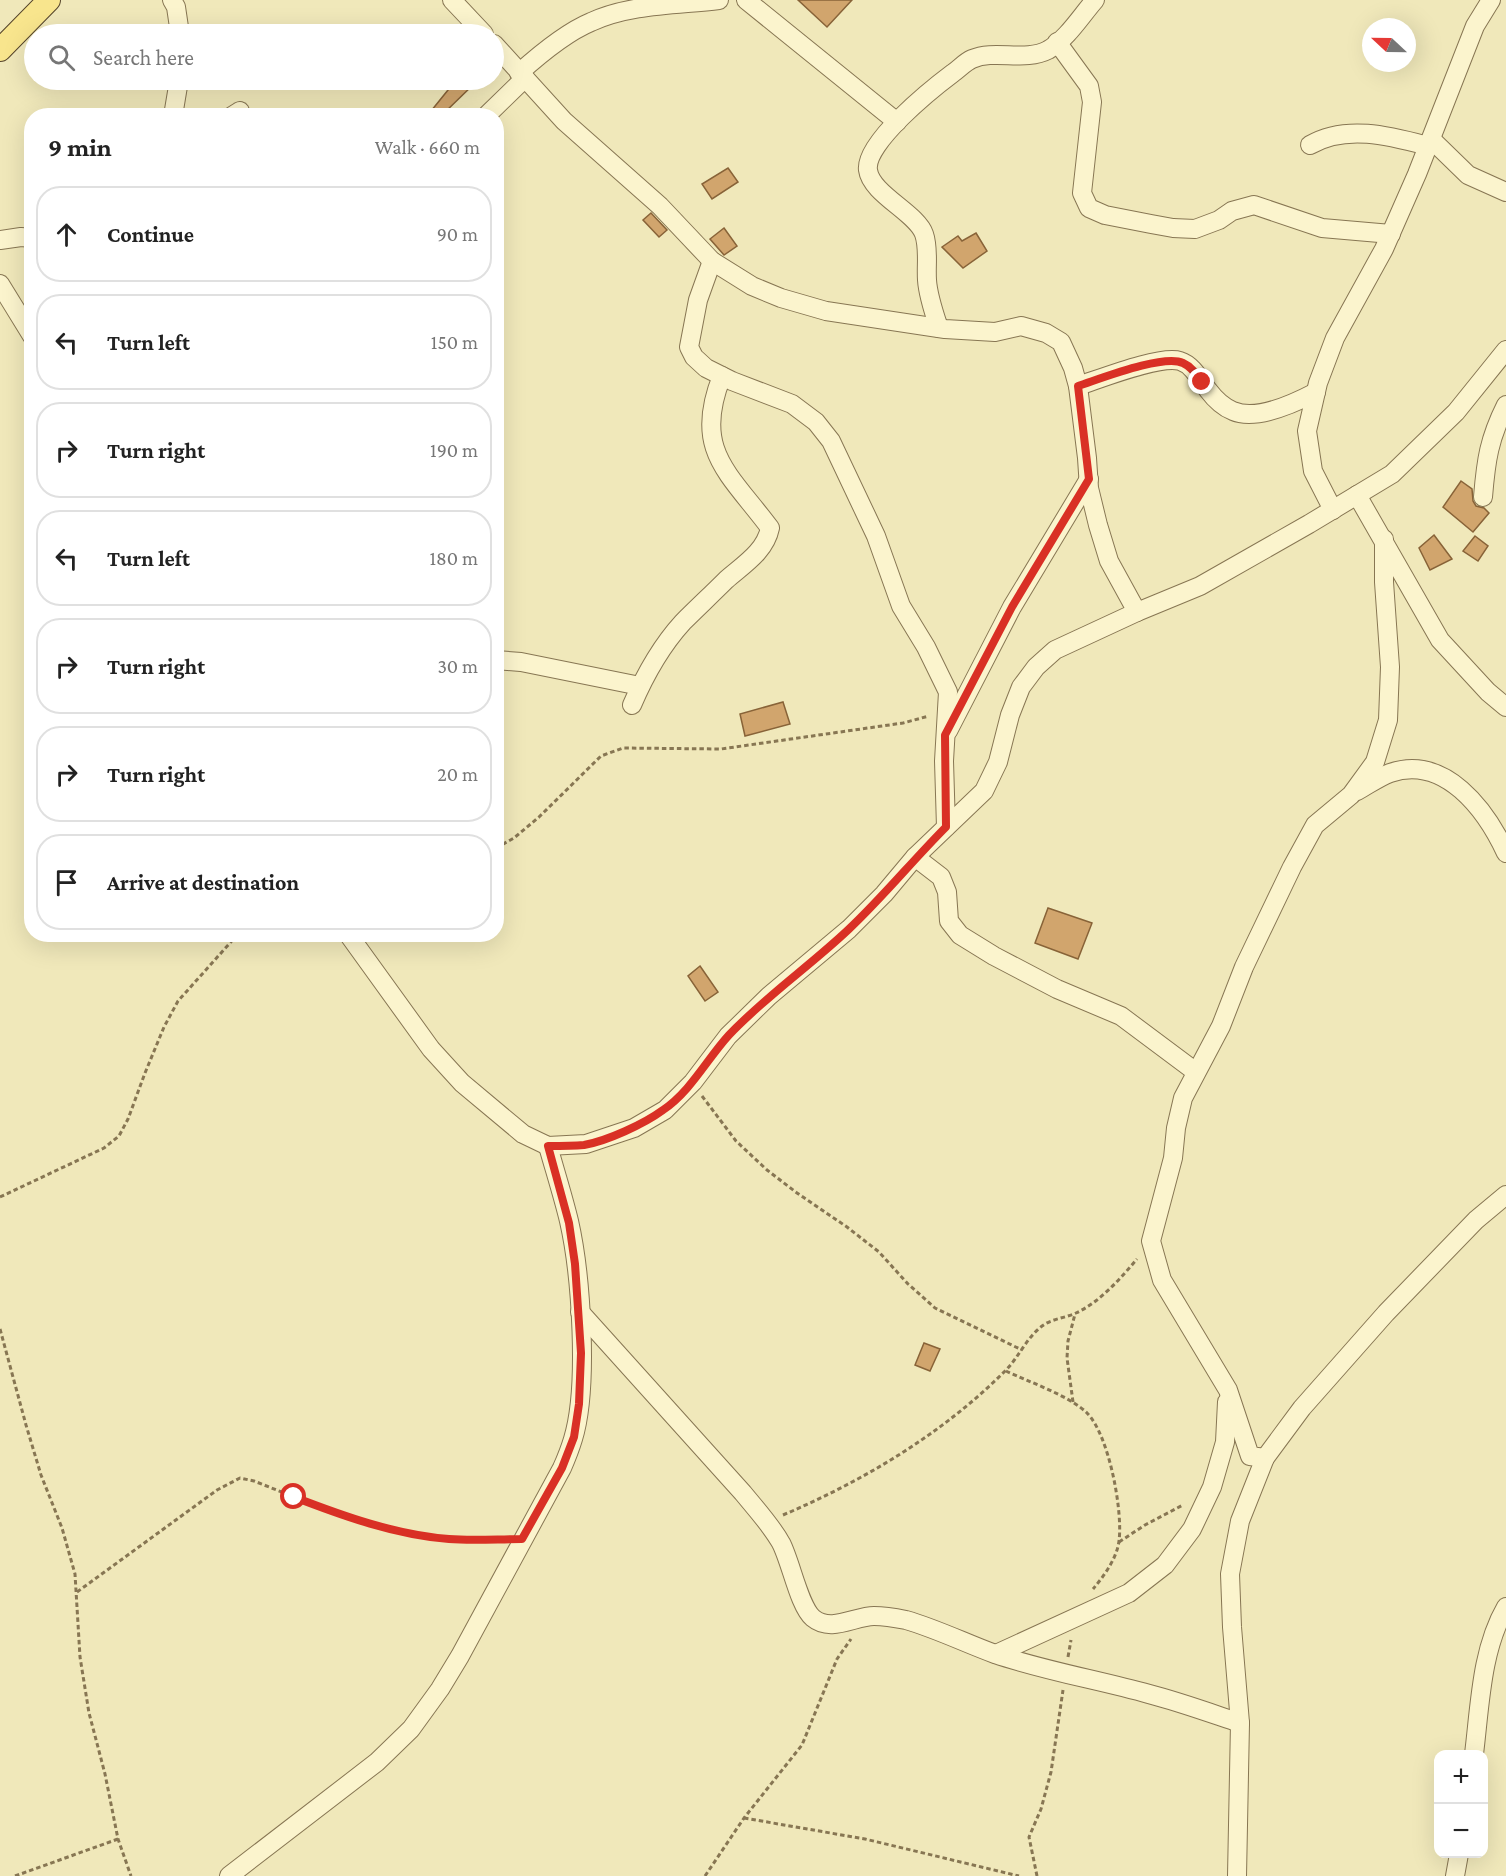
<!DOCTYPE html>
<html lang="en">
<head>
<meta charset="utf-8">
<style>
  :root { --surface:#fff; --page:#f6f6f6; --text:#222; --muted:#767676; --line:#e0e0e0 }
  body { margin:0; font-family:"Crimson Pro",serif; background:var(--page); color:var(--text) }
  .controls { position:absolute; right:18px; bottom:18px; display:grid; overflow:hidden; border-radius:12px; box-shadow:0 6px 24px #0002 }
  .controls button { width:54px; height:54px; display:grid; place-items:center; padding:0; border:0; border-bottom:2px solid var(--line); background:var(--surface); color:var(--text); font:30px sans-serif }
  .compass { position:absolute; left:1362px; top:18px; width:54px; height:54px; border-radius:50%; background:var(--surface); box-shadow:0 6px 24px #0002; rotate:292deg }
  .stop { position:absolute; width:18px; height:18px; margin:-14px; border:4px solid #d93025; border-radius:50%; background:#fff }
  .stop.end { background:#d93025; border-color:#fff; box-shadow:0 2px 6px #0008 }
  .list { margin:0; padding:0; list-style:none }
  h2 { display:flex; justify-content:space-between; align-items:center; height:78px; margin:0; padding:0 24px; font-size:26px }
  h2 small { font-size:20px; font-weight:400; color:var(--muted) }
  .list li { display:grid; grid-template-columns:39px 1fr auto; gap:18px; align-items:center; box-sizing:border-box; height:96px; margin:0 12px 12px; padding:0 12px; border:2px solid var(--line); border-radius:24px }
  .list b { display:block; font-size:22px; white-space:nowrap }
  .list em { font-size:20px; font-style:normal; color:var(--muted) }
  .icon { flex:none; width:33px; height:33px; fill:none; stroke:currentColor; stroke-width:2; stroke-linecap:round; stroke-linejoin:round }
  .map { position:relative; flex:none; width:1506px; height:1876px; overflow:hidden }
  .search { position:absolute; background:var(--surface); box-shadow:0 6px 24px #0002; left:24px; top:24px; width:480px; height:66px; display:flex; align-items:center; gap:15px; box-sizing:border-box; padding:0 21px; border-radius:33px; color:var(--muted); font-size:22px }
  .panel { position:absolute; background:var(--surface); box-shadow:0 6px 24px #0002; left:24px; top:108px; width:480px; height:834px; border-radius:24px }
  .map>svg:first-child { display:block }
  .building { fill:#d1a56d; stroke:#886338; stroke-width:1.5 }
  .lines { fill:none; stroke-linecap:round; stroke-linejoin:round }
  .minor-casing { stroke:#877653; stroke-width:20 }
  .major-casing { stroke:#544329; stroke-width:24 }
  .path { stroke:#877653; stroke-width:3; stroke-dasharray:4.5 3; stroke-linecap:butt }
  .minor { stroke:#fbf4cd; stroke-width:18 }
  .major { stroke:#f8e58d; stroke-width:22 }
  .route { stroke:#d93025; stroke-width:8 }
</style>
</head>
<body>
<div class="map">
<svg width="1506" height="1876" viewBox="0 0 1506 1876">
  <rect width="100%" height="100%" fill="#f0e8ba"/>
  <g class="building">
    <polygon points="798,0 852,0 827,27"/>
    <polygon points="437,80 478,80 441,116 427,116 448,90"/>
    <polygon points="728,168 738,182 712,199 702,184"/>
    <polygon points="651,213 667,230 659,237 643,220"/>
    <polygon points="724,228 737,246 724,255 710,239"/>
    <polygon points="976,233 987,251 963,268 942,247 958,236 962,241"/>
    <polygon points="1461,481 1472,489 1473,501 1476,506 1484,508 1489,513 1473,532 1443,507"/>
    <polygon points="1434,535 1452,559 1430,570 1419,548"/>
    <polygon points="1475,536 1488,546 1478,561 1463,551"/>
    <polygon points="783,702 790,724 745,736 740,714"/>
    <polygon points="1048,908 1092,923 1078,959 1035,943"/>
    <polygon points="700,966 718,992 705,1001 688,976"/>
    <polygon points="924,1343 940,1349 930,1371 915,1365"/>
  </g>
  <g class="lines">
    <defs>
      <g id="minor">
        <polyline points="172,0 176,7 180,34"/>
        <polyline points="452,0 484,34"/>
        <polyline points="746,0 897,122"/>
        <polyline points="1057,42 1089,86 1092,102 1082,193 1089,208 1105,215 1151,224 1173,228 1195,229 1219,220 1232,211 1254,205 1322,228 1391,234"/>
        <polyline points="494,44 564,121 660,206 712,261 752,286 781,298 826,311 945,329 995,332 1021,326 1046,333 1061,342 1073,368 1078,386 1087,458 1089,488 1098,525 1109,561 1137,612"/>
        <path d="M519 73C539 55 567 32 591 22 630 4 677 5 719 0"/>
        <polyline points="173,116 179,80"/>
        <polyline points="232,116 240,111"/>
        <polyline points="486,116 525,78"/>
        <polyline points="1431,139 1468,175 1506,192"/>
        <path d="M1310 145C1346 124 1390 136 1428 146"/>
        <polyline points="0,240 21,237 32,238"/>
        <polyline points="712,261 698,300 689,347 694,357 706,368 732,381 792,404 816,422 831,441 876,536 901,606 926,647 948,692 944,761 946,827"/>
        <polyline points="0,284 32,336"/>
        <path d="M939 328C934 313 928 296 927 280 926 265 929 248 924 234 917 213 871 194 868 170 864 143 933 88 953 73 959 69 965 62 972 59 995 49 1025 62 1048 50 1067 39 1081 16 1095 0"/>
        <path d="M1078 386C1100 379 1160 355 1180 361 1193 365 1200 380 1208 390 1214 398 1223 407 1233 411 1256 421 1295 403 1316 392"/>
        <polyline points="1357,495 1440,640 1488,692 1506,707"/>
        <path d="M1483 497C1486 460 1489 439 1506 405"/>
        <polyline points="1333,510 1313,471 1307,431 1318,383 1335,338 1384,249 1417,174 1475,26 1491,0"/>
        <polyline points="496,660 521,662 640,686"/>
        <path d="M632 705C644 677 662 645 683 622 697 608 712 594 726 580 743 565 765 552 770 528 729 473 692 450 722 376"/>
        <polyline points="948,731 1012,607 1089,479"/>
        <path d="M1357 791C1368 785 1379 777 1390 773 1445 754 1486 810 1506 853"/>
        <polyline points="915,857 941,877 947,892 949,921 960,935 994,956 1057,989 1121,1016 1196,1072"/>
        <polyline points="348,934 431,1049 462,1083 523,1134 548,1146 586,1144 634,1128 665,1110 693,1082 728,1036 769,996 849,929 884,894 915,857 984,791 998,762 1010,715 1021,687 1036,667 1055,650 1137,612 1200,586 1309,524 1392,474 1456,412 1506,350"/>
        <path d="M580 1312 743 1493C756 1509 771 1525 781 1543 791 1562 799 1606 813 1618 831 1633 855 1616 874 1616 884 1616 896 1618 906 1620 937 1629 965 1643 995 1654 1045 1671 1099 1680 1149 1694 1180 1702 1210 1713 1240 1723"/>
        <polyline points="1265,1458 1250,1456 1228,1390 1162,1280 1151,1241 1173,1158 1176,1128 1183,1098 1221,1026 1244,967 1292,867 1315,825 1351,795 1375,762 1388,720 1390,667 1384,582 1384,539"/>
        <polyline points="996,1654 1129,1593 1165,1565 1192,1529 1212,1487 1225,1442 1227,1402"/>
        <path d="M1474 1754C1480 1706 1481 1650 1506 1607"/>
        <path d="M229 1876 377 1762 411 1729 440 1689 460 1656 562 1468C566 1459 570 1449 573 1439 589 1387 581 1274 569 1221 563 1196 555 1171 548 1146"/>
        <polyline points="1237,1876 1240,1723 1232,1627 1230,1574 1240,1521 1265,1458 1302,1408 1386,1313 1476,1220 1506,1195"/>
        <polyline points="1455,1876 1459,1854"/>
      </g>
      <polyline id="major" points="0,50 49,0"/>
    </defs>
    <use href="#minor" class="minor-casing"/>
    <use href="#major" class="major-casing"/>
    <g class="path">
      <polyline points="496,848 514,838 539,817 601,756 623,748 721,749 903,723 929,716"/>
      <polyline points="702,1096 736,1141 767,1170 797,1193 847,1227 879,1252 908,1284 935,1308 1022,1350"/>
      <polyline points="0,1197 104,1148 119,1136 128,1119 145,1073 164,1027 178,1001 238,934"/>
      <polyline points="0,1329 26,1425 41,1475 62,1528 75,1574 80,1657 89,1713 105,1774 118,1839 131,1876"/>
      <path d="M1006 1371C1029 1382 1070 1396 1087 1413 1109 1435 1123 1511 1119 1541 1117 1558 1104 1576 1093 1589"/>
      <polyline points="1073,1402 1067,1358 1068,1341 1075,1314"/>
      <path d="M783 1515C863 1481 942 1434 1004 1372 1018 1359 1026 1338 1042 1326 1051 1319 1065 1318 1076 1313 1100 1302 1120 1279 1137 1259"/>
      <polyline points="1119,1542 1145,1525 1183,1505"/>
      <polyline points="77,1592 217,1490 240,1478 254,1481 332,1512 402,1532 449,1539 504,1539"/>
      <polyline points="1068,1657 1071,1640"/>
      <polyline points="744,1818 865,1839 1019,1876"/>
      <polyline points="15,1876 118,1839"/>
      <polyline points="705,1876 744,1818 802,1745 837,1659 851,1639"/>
      <polyline points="1037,1876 1029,1837 1041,1809 1051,1772 1063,1690"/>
    </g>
    <use href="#minor" class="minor"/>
    <use href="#major" class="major"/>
  </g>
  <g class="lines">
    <path class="route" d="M294 1497C343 1516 396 1535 449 1539 473 1541 498 1539 522 1539L562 1468 574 1437 579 1404 581 1353 575 1264 569 1223 548 1146C560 1146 572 1146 584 1145 607 1141 644 1124 663 1110 691 1091 707 1059 729 1035 766 996 810 966 849 929 883 897 913 860 946 827L945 735 1012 607 1089 479 1078 386C1100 379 1163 354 1183 363 1192 367 1197 375 1202 382"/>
  </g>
</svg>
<div class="controls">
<button>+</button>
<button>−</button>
</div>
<svg class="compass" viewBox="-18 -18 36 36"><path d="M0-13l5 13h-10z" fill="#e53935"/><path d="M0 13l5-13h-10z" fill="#767676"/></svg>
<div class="stop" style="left:294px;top:1497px"></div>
<div class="stop end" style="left:1202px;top:382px"></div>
<div class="search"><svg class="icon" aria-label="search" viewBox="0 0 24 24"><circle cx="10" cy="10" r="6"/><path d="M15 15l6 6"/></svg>Search here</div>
<section class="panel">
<h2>9 min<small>Walk · 660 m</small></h2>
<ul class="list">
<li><svg class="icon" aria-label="ahead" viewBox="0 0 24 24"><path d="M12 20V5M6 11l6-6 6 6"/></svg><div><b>Continue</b></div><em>90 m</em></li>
<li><svg class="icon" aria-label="left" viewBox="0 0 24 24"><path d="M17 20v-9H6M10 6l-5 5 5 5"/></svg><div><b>Turn left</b></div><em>150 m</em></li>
<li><svg class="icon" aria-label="right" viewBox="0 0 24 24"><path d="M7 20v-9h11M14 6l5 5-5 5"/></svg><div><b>Turn right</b></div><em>190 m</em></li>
<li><svg class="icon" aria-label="left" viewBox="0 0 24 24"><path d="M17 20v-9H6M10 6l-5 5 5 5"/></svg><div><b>Turn left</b></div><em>180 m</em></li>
<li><svg class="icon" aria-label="right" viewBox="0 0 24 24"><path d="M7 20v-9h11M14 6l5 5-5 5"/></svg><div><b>Turn right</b></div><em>30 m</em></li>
<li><svg class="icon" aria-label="right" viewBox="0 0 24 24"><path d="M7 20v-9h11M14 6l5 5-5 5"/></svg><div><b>Turn right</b></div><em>20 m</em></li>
<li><svg class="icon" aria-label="arrive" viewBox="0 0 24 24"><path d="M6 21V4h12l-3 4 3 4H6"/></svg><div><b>Arrive at destination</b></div></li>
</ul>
</section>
</div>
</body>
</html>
